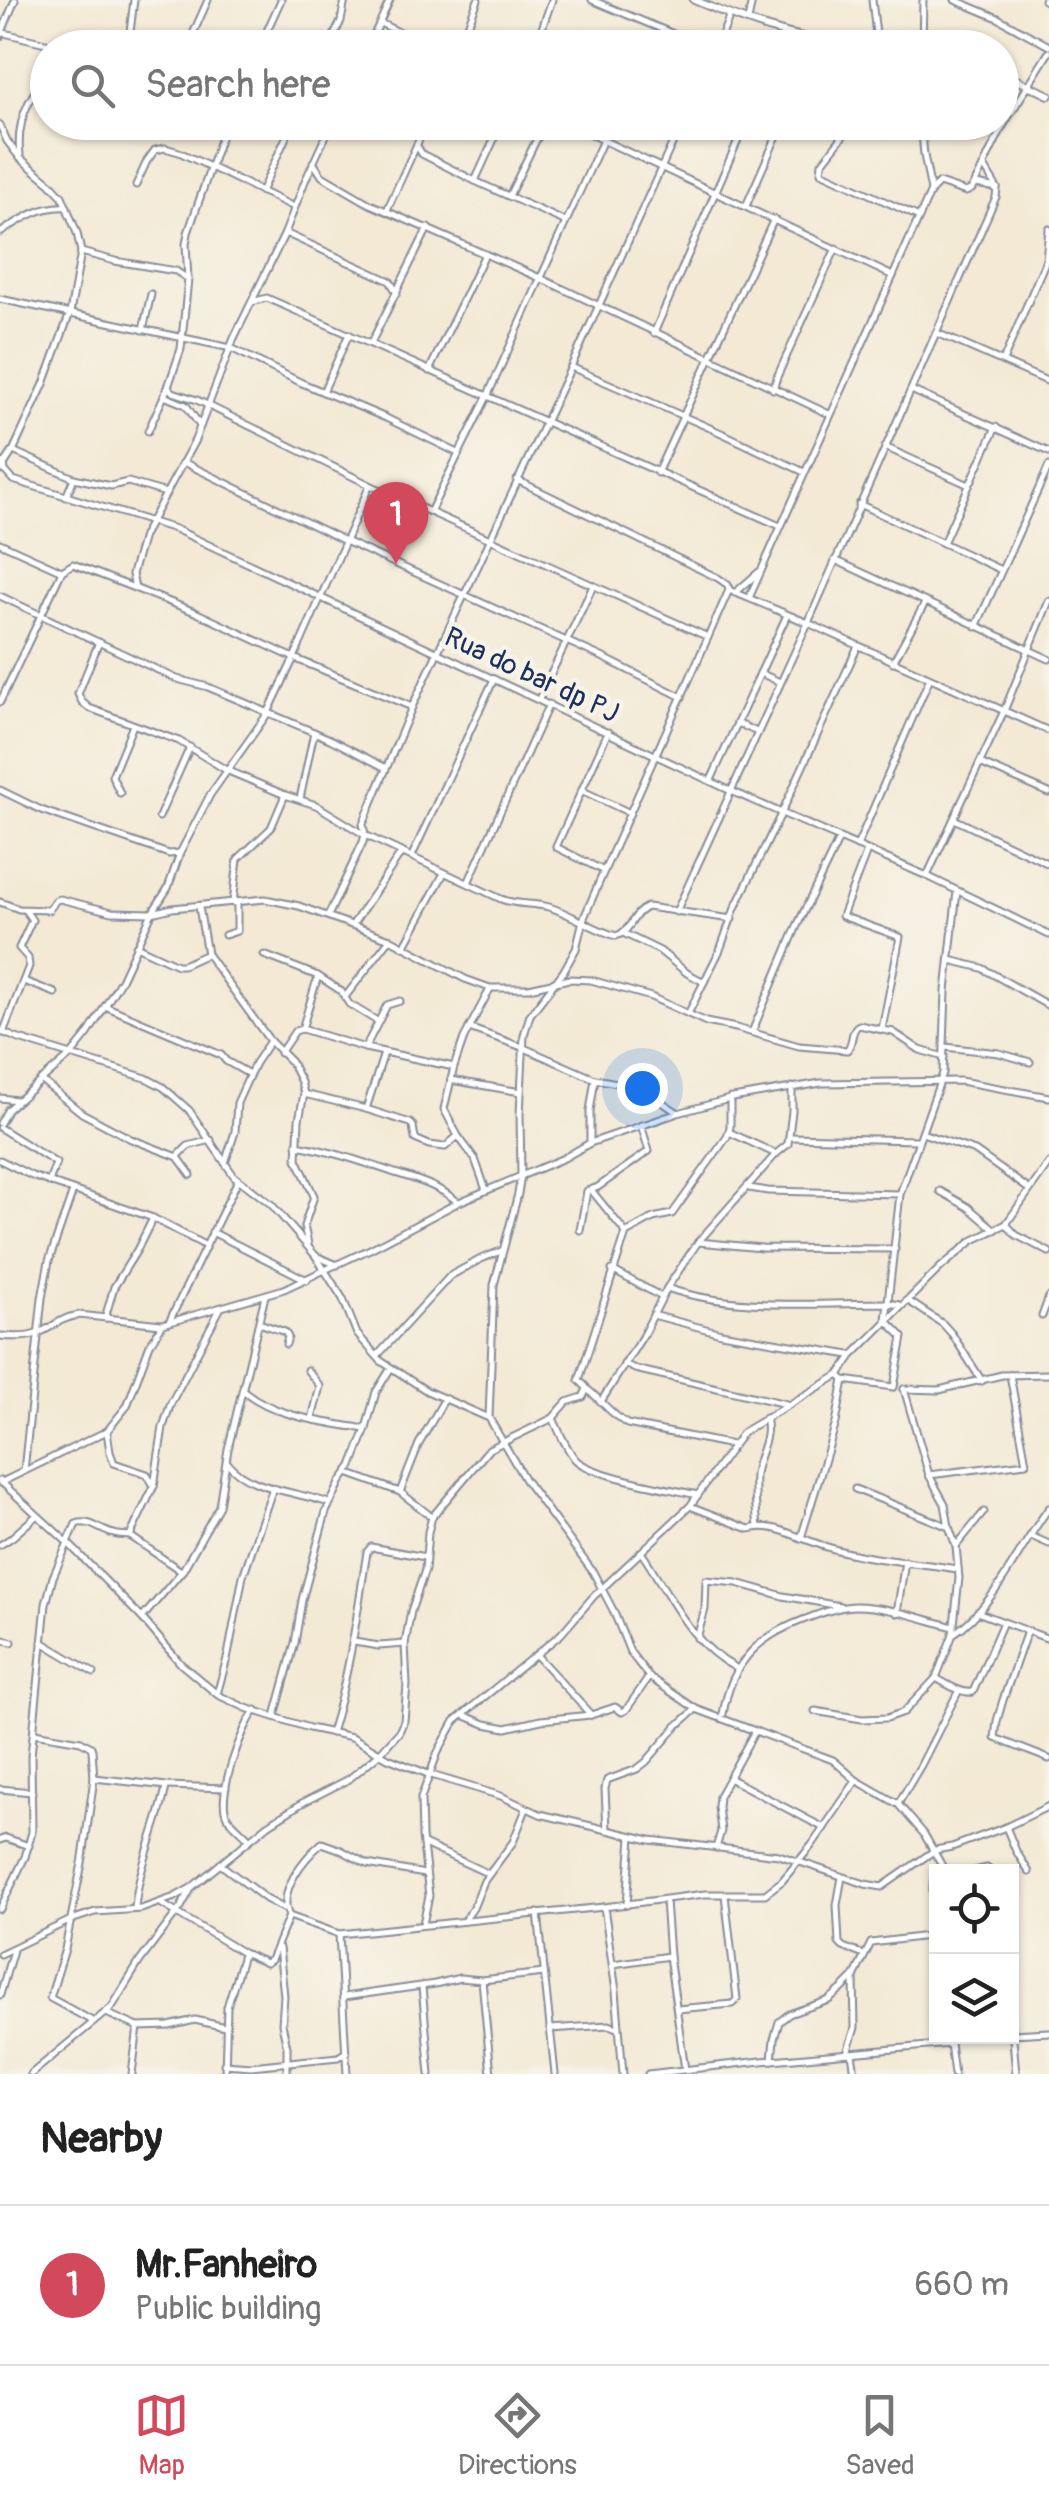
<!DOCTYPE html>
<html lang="en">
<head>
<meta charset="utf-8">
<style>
  :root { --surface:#fff; --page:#f6f6f6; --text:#222; --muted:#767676; --line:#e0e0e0; --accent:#d1495b }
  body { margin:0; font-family:Pangolin,sans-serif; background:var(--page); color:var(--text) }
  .controls { position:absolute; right:30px; bottom:30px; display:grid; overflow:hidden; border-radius:0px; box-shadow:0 2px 8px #0004 }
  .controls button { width:90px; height:90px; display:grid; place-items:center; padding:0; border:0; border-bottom:2px solid var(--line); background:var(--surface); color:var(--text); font:50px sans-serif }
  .you { position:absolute; left:642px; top:1088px; width:35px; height:35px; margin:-25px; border:8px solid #fff; border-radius:50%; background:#1a73e8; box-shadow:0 0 0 15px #1a73e833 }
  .badge { display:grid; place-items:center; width:65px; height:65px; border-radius:50%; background:var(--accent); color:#fff; font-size:32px; font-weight:700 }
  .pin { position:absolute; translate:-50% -82px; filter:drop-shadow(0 2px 5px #0008) }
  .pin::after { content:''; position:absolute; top:52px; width:35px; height:30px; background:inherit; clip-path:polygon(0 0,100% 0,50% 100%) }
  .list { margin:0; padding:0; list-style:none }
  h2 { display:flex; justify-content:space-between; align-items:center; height:130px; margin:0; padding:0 40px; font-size:42px }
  h2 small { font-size:32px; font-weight:400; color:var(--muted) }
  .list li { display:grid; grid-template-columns:65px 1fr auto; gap:30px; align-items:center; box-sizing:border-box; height:160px; padding:0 40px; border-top:2px solid var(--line) }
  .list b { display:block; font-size:38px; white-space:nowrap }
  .list p { margin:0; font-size:32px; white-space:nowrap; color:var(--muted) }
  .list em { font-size:32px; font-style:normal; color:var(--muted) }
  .icon { flex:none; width:55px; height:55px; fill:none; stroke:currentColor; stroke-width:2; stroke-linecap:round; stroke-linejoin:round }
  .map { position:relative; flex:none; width:1049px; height:2074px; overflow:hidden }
  .search { position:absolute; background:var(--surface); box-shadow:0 2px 8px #0004; left:30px; right:30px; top:30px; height:110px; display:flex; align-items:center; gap:25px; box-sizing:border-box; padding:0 35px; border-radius:55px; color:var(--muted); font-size:38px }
  .sheet { height:290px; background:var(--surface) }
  nav { display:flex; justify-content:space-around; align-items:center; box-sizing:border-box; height:140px; border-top:2px solid var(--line); background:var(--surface); font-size:28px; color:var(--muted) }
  nav a { display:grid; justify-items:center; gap:5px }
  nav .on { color:var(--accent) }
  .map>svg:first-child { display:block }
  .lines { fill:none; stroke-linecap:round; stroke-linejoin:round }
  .minor-casing { stroke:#878c99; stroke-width:9 }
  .tertiary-casing { stroke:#878c99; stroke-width:10 }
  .minor { stroke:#fff; stroke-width:5 }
  .tertiary { stroke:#fff; stroke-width:6 }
  .labels { text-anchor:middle; stroke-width:9; stroke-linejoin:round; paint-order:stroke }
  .street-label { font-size:28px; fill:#1b2f5e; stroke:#f7f3e8 }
</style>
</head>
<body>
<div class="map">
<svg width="1049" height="2074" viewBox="0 0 1049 2074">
  <rect width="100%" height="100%" fill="#f7f3e8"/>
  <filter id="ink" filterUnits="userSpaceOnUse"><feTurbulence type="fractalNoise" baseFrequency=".01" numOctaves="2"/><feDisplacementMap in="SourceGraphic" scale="20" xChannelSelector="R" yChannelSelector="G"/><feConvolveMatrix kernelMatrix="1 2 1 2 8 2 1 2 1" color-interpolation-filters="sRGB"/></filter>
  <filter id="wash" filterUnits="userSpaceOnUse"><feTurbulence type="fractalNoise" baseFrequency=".0048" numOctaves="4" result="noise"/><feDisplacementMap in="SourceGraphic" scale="40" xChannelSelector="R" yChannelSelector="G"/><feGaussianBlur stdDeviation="2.25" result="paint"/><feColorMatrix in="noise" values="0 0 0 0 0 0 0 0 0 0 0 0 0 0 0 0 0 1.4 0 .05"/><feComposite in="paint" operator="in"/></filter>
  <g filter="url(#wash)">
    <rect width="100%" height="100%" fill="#f3e9d4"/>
  </g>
  <g filter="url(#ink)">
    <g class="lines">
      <defs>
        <g id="minor">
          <polyline points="592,0 707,48"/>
          <polyline points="872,0 877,43"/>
          <polyline points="955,0 998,18 1049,46"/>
          <polyline points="1044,0 1049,3"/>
          <polyline points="748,21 752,0"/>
          <polyline points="380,23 432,48"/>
          <polyline points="0,32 66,48"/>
          <polyline points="0,37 15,0"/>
          <polyline points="538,40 554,48"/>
          <polyline points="188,45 208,0"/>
          <polyline points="922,47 923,0"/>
          <polyline points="128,48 134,0"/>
          <polyline points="135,48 157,43 187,46"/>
          <polyline points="259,48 281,0"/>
          <polyline points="328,48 341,21 345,0"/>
          <polyline points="368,48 390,0"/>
          <polyline points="459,48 478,0"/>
          <polyline points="535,48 552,0"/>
          <polyline points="717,48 730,15"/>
          <polyline points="777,48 784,32"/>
          <polyline points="564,122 893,276"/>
          <polyline points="854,122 822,163 821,172 919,217"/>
          <polyline points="921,122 924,155 931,191"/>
          <polyline points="0,125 7,141 20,158 50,183 62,196 77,233 81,252 70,313 44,384 13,451 0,471"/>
          <polyline points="417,146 422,154 475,181 566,222"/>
          <path d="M20 155C16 126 27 96 48 76"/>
          <polyline points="313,162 322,176 370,204 540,278 829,414"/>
          <polyline points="475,181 502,122"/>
          <polyline points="976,184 997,188"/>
          <polyline points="136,185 147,161 155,150 165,148 179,152 294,207"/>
          <polyline points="261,192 293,122"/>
          <polyline points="509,196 545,122"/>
          <polyline points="746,206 783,122"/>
          <polyline points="387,210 427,122"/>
          <path d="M0 233C20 220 41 205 67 207"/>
          <polyline points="285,233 390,281 397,293"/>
          <polyline points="81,252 115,261 176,271 188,279"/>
          <polyline points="0,299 231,348 302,383 386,418 458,453"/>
          <polyline points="252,302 267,298 780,526"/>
          <polyline points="143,330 151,294"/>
          <polyline points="654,333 746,122"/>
          <polyline points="937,333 1049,382"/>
          <polyline points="371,343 428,228"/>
          <polyline points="1003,361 1046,260 1049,229"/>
          <polyline points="571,367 726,435 804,472"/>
          <polyline points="429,371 485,254"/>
          <polyline points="168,387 173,392 197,400 370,485 708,637"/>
          <polyline points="773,389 777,377 836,248"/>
          <polyline points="911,390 1049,452"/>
          <polyline points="323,392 349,334"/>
          <polyline points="164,396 186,405 200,426"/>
          <polyline points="148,431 168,387 181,349 188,279 186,244 188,233 226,122"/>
          <polyline points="885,447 969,485"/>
          <polyline points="13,451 74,478 111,486 128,482 166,493"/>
          <polyline points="0,462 4,463 5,471 13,480 175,529 731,791 927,876 1049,935"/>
          <polyline points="183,462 345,541 604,658 682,697"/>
          <polyline points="657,473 774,219"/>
          <polyline points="517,480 718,578 728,585 729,590 808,623 1049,731"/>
          <polyline points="66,497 74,478"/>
          <polyline points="859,504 1001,570"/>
          <polyline points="430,512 487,397 603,140"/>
          <polyline points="0,543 62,571"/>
          <polyline points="943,543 996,427"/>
          <polyline points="835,560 1049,659"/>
          <polyline points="135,588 132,574 143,536 195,440 234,338 285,233 305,181 332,122"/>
          <polyline points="735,593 759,572"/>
          <polyline points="0,596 177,679 208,687 330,739 386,768"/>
          <polyline points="749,598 931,191 939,183 966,192 972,189 1003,126 1049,52"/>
          <polyline points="976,627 1049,466"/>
          <path d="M99 642 78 694 82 702 89 708 179 741 226 770 285 795 316 805 365 835 501 899C519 906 532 902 549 907 572 914 592 929 616 936 632 931 632 913 647 907L732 919"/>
          <polyline points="893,662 925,603"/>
          <polyline points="760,673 780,682"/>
          <polyline points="539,699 593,586"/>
          <polyline points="0,702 62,571 73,564 195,612 294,658 412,707"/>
          <polyline points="737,723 757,732"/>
          <polyline points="980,763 1049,793"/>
          <polyline points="711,780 787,615"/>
          <polyline points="0,790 41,810 169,854 180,853"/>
          <polyline points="583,791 630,813"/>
          <polyline points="120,793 112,776 133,725"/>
          <polyline points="300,799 314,732"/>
          <polyline points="159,817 190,747"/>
          <polyline points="954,819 1049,864"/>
          <polyline points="857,846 929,680"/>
          <polyline points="867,851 842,916 900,937 882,1029"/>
          <polyline points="412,856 494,679"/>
          <polyline points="604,871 556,847 608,732"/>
          <polyline points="927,876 1004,711 1049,601"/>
          <polyline points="468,883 549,704"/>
          <path d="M0 902 19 909 49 910 56 900 60 899 112 912 152 913 172 908 265 899 299 906 390 939 465 979 490 988H529L569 979 591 980 651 997 706 1022 736 1028 799 1046 847 1050C854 1043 850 1029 859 1025L893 1032 920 1050 944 1057"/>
          <polyline points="233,903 238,859 271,828 285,795"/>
          <polyline points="199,907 207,954 270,1041 291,1062 301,1082 304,1094 299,1120 297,1159 314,1196 304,1226 308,1244"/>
          <polyline points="676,912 808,623 996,197 997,188 984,166"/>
          <polyline points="328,916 363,842 365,835 363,824 412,707 571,367 682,122"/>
          <polyline points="353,924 402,852"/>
          <polyline points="623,933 660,951 687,973 704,982"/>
          <polyline points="225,935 237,931 237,903"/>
          <polyline points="136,946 177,965 183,965 207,954"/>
          <polyline points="404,947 443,875"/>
          <polyline points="264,955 318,976"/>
          <polyline points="950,960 982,968 1049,1006"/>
          <polyline points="24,981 55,993"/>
          <polyline points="345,997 390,939"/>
          <polyline points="105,1006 221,1055 226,1061 249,1074"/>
          <polyline points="688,1014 720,950 735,908 782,812 858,646"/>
          <polyline points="469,1028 522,1047 595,1079 639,1087 677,1112"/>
          <polyline points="302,1029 318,976 341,991 349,1004 377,1021"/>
          <polyline points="0,1031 16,1038 146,1078 163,1087 189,1110 234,1176 271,1204 315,1255 343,1299 357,1334 381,1361 427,1391 489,1418 525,1480 593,1572 613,1610 630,1652 649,1677 696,1709 833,1760 856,1780 898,1804 924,1834 942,1866 948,1872"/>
          <polyline points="752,1032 797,926 839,839"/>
          <polyline points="3,1033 29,966 28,958 19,948 32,920 25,910"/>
          <polyline points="945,1047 999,1053 1030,1062"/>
          <polyline points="365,1048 387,1005 400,1001"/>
          <polyline points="280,1053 295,1031 302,1029 365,1048 454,1067"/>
          <polyline points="41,1080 82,1113 131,1139 178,1157 191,1175"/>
          <polyline points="451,1080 521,1092"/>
          <polyline points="304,1094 366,1109 410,1123 413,1126 415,1139 429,1145 445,1147 458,1136"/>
          <polyline points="0,1098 17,1100"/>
          <polyline points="366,1109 384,1053"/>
          <polyline points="0,1123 8,1109 71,1055 88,1034 121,980 152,913 168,888 180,853 210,795 268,713 294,658 370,485"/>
          <polyline points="0,1128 56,1163 49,1182"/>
          <polyline points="729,1132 776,1154"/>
          <polyline points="922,1133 975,1151 1030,1190"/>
          <polyline points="790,1137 917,1140"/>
          <polyline points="590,1143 590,1111 595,1079"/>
          <path d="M297 1145C330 1151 360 1161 392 1172 415 1179 439 1186 458 1202"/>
          <polyline points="178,1156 188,1146 211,1140"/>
          <polyline points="0,1160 32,1176 153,1218 206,1246"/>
          <polyline points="225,1163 235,1132 237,1103 255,1063 270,1041"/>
          <polyline points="749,1188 768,1191 900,1194"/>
          <polyline points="486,1190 475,1159 458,1136 444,1109 454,1067 464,1038 490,989"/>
          <polyline points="592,1191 626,1233"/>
          <polyline points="940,1191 968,1207 995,1230"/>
          <polyline points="1006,1224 1016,1235 1049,1252"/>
          <polyline points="580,1230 587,1191 598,1187 649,1151 641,1125"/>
          <polyline points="212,1232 307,1280"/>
          <polyline points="698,1242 762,1248 895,1249"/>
          <polyline points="316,1256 337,1265"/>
          <polyline points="612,1270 662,1297"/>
          <path d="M667 1288C731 1311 820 1303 888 1303L900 1305"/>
          <polyline points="907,1300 943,1324 952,1334 982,1381"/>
          <polyline points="653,1315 721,1333 850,1355"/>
          <polyline points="1042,1316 1049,1297"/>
          <polyline points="105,1318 114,1287 137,1250 153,1218"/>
          <polyline points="169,1322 238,1180"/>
          <polyline points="259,1323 285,1332 288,1337 286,1344"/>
          <path d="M0 1336C11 1337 23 1338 33 1335 51 1330 56 1319 79 1315L161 1324"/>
          <polyline points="377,1356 450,1276 481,1259 501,1251"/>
          <polyline points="624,1364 635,1369 786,1404"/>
          <polyline points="307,1370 320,1386 312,1419"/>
          <polyline points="839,1375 844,1380 893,1387"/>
          <polyline points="586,1387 579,1380 626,1233 653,1218 672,1214 727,1137 730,1127 730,1098"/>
          <polyline points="894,1387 903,1337 886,1320 900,1194 943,1073 946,991 957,891"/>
          <polyline points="904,1389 939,1390 1002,1375 1049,1374"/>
          <path d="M244 1391C277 1418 325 1422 366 1429"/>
          <polyline points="602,1400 642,1337 667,1288 698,1242 776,1154 788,1144 792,1111 792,1087"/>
          <polyline points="489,1418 494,1285 518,1194 521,1175 520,1114 524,1035 530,1015 563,972 576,949 583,920 604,871 729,590"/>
          <path d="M553 1418C559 1431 566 1449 576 1460 592 1476 672 1489 698 1495"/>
          <polyline points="107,1431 110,1452 114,1463 147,1474 154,1486"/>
          <path d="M227 1462C246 1489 299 1492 329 1503"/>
          <polyline points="24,1471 42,1298 49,1261 73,1191"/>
          <polyline points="347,1473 400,1492 432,1517"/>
          <polyline points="929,1475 1026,1463 1010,1375"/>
          <polyline points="0,1481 67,1542 142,1618 181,1664 218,1695 246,1708 309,1728 352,1737 388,1758 428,1774 501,1796 540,1814 650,1840 779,1855 865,1884 882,1887 935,1850 952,1847 1006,1827 1049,1806"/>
          <polyline points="0,1483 107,1431 127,1406 150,1344 163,1324 284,1289 370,1249 459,1202 564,1158 590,1143 678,1113 733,1098 821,1083 960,1081 1049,1097"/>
          <polyline points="855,1489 949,1527"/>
          <polyline points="400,1492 419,1444 445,1398"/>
          <path d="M690 1506 749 1529C772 1523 789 1534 810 1541 858 1560 908 1561 958 1569"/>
          <path d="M758 1527C756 1510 754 1492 755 1475 757 1455 771 1439 765 1418"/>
          <polyline points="130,1536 181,1571"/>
          <polyline points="1031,1536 1049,1544"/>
          <polyline points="801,1538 836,1423 844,1380"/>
          <polyline points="0,1545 11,1538 36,1516"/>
          <polyline points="956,1546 984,1512"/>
          <path d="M641 1552C670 1594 688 1643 736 1668"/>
          <polyline points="977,1612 1049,1639"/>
          <polyline points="897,1613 905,1561"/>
          <polyline points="142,1618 183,1570 219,1506 228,1449 265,1296"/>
          <polyline points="1027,1631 1003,1700 997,1721 995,1738 1049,1759"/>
          <path d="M953 1634C994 1608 1020 1546 1049 1508"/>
          <polyline points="697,1638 705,1609 706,1580 737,1583 783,1596 840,1606"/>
          <polyline points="0,1639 12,1642"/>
          <polyline points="42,1642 94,1673"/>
          <polyline points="354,1642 379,1646 405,1644"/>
          <polyline points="537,1656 591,1715"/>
          <path d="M936 1678C947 1684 961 1694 973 1692L1003 1622"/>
          <polyline points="217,1694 228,1655 243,1576 273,1488"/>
          <polyline points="815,1711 862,1719 887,1718 904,1712 936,1678 953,1634 959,1578 956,1546 949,1527 945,1504 929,1475 904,1389"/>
          <path d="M723 1714C732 1659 760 1635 811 1617 824 1612 841 1606 855 1606 888 1606 922 1619 954 1627"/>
          <polyline points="463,1715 485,1724 506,1728 541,1720 591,1715 615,1707 622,1712 626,1710 649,1677"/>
          <polyline points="275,1716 295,1643 302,1600 326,1512 341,1481 352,1466 365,1432 376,1392 391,1368"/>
          <polyline points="34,1733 81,1741 91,1747 92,1750 94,1778 83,1858 65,1949 50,1998 94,2022"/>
          <path d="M331 1733C350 1671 357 1614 367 1552L371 1547 425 1557"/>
          <polyline points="94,1778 167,1786 226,1788"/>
          <polyline points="729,1778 824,1828"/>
          <polyline points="0,1789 32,1792"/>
          <polyline points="898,1804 921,1765 959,1690"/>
          <polyline points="1006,1827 1016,1851 1029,1872"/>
          <polyline points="607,1830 605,1789 607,1780 637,1769 646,1762 677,1726 696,1709"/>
          <path d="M249 1839C243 1832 232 1824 227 1816 216 1796 242 1726 256 1710"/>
          <polyline points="0,1840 6,1838 29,1846"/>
          <polyline points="424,1844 489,1874"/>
          <polyline points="716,1848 721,1831 718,1807 719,1796 755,1731"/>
          <polyline points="220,1864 266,1899 283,1908"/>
          <polyline points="970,1872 987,1868 992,1872"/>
          <polyline points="842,1877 837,1905 839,1943 843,1947 864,1955"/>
          <polyline points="665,1900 669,1956 685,2070"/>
          <polyline points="162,1904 243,1953 266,1963 271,1960 289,1916 339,1934 604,1907 705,1894 765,1894 782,1881 812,1845 856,1781"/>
          <polyline points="627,1905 632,1836"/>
          <polyline points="604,1907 616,1991 623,2074"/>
          <path d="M0 1909 25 1857 32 1832 31 1756 46 1604 53 1577 76 1524C91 1519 99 1531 114 1534 119 1536 125 1535 130 1536L154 1486 163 1427 171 1403 220 1309"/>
          <path d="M135 1909C138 1866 158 1829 166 1787"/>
          <polyline points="538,1913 555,2074"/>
          <path d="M289 1916C277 1892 303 1859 322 1843L339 1849 367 1864 425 1874"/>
          <polyline points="464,1921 473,1908 484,1881 513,1842 526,1809"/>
          <polyline points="423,1924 429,1896 422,1836 421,1798 438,1752 455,1721 561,1634 593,1597 690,1506 743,1432 839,1375 852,1356 940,1268 972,1241 1006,1224 1049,1163"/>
          <polyline points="339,1934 347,2074"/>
          <path d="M930 1936C942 1915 927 1893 936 1872"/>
          <polyline points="279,1948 284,1996 282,2024 287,2047 287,2074"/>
          <path d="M0 1954 71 1920 95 1912 141 1909 175 1897 191 1888 268 1825 302 1803 349 1779 379 1754 399 1732 404 1721 407 1685 405 1644 411 1611 425 1570 428 1532 432 1517 489 1449 553 1418 567 1402 583 1397 587 1389C601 1400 611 1414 627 1424L732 1445"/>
          <polyline points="613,1964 669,1956"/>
          <polyline points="482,1980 491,2074"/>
          <polyline points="422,1987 430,2074"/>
          <polyline points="0,1995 13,1950"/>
          <polyline points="344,1997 435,1984 460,1978 482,1980 544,1973"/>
          <polyline points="677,2009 733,2004 737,1999 725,1895"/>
          <polyline points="106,2013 138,2027 169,2026 195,2020 225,2027"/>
          <polyline points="1012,2027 1016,2074"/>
          <polyline points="550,2029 609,2025 618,2028"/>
          <polyline points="1012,2034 1049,2032"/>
          <polyline points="949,2036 954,2074"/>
          <polyline points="847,2053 855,2028 854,1977"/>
          <polyline points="852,2053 855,2074"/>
          <polyline points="772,2060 774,2039 779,2022 789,2014 829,2000 843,1988 854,1977 871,1943 936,1935"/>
          <polyline points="224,2064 251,2066 338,2057 346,2052"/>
          <polyline points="31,2074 112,2007 140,1961 181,1907 191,1889"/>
          <polyline points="132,2074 138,2027"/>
          <polyline points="225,2074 227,2007 243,1955"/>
          <polyline points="648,2074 761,2061 950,2044"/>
        </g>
        <g id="tertiary">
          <path d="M694 0C741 20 793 40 845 43 877 44 908 39 939 48"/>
          <polyline points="1002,73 1049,95"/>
        </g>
      </defs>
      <use href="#minor" class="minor-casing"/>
      <use href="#tertiary" class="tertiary-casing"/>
      <use href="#minor" class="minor"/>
      <use href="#tertiary" class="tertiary"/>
    </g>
  </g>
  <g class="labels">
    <g class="street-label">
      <text transform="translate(532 674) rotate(25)" y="10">Rua do bar dp PJ</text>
    </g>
  </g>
</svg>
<div class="controls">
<button><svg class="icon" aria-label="locate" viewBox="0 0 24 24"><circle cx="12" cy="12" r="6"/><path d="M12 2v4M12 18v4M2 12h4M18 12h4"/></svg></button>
<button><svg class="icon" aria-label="layers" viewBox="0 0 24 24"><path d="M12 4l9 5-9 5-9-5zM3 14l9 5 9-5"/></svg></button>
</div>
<div class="you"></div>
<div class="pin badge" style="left:396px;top:564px">1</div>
<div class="search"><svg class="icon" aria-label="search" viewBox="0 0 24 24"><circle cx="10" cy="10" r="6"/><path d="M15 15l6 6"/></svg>Search here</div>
</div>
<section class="sheet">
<h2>Nearby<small></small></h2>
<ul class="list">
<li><span class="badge">1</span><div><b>Mr.Fanheiro</b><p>Public building</p></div><em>660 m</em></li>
</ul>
</section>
<nav>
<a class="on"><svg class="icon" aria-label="map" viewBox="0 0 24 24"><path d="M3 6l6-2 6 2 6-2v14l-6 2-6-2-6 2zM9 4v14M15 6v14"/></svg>Map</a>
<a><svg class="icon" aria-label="directions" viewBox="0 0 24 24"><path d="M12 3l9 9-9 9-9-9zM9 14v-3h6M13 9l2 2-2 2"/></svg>Directions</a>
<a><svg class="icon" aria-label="saved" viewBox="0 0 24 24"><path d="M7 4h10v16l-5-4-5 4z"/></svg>Saved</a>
</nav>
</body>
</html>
